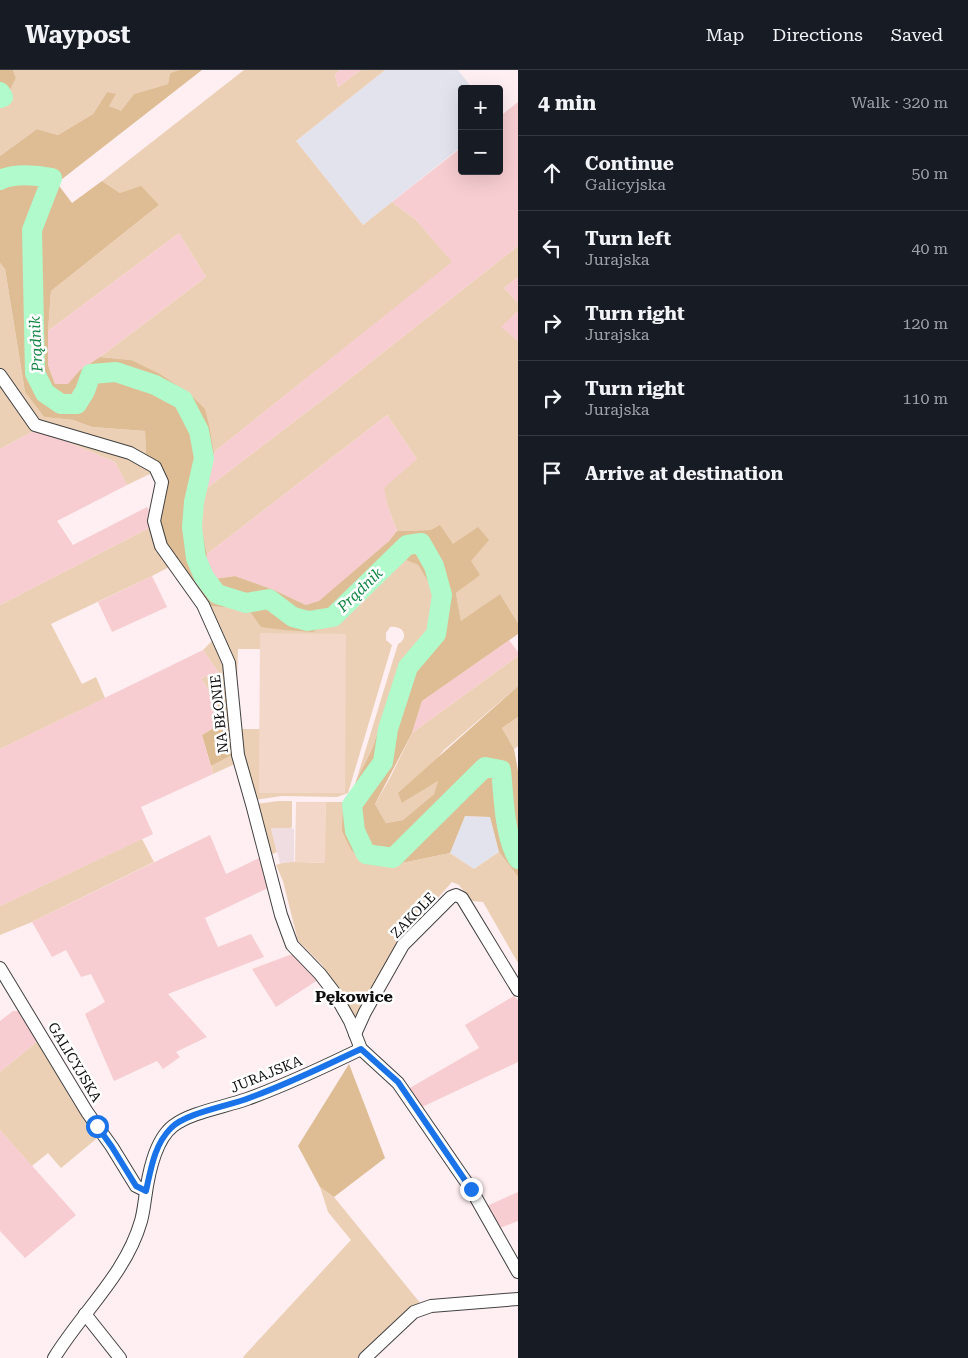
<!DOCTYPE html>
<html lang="en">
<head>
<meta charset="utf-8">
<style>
  :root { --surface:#171b24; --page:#242831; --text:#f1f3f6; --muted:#9ea1a6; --line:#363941 }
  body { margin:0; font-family:"Roboto Serif",serif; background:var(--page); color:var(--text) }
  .controls { position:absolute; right:15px; top:15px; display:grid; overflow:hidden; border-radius:5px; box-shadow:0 5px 20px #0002 }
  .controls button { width:45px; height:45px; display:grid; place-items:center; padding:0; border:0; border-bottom:1px solid var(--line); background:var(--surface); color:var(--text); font:25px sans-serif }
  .stop { position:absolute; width:15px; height:15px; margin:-11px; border:4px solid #1a73e8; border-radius:50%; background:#fff }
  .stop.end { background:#1a73e8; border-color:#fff; box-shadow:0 1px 5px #0008 }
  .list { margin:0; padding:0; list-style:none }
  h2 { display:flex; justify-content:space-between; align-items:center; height:65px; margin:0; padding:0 20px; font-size:21px }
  h2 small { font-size:16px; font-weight:400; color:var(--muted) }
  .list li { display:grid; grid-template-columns:32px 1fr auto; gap:15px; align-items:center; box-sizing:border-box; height:75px; padding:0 20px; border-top:1px solid var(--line) }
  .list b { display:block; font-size:19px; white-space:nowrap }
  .list p { margin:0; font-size:16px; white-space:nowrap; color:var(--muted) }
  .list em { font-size:16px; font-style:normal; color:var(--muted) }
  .icon { flex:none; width:28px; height:28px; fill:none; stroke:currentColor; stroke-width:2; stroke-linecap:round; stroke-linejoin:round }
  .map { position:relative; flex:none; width:518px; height:1288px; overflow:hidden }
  header { display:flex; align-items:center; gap:30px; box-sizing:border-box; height:70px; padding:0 25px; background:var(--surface); border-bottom:1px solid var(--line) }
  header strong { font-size:24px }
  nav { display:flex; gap:28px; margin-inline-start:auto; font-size:18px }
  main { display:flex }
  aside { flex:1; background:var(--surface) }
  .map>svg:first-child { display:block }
  .industrial { fill:#e2e3ed }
  .farmland { fill:#f7cdd1 }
  .green { fill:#ecd0b6 }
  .forest { fill:#debd94 }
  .pitch { fill:#f3d7c9 }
  .plaza { fill:#f0dde2 }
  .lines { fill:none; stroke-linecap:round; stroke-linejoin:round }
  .river { stroke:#b0facc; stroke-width:20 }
  .minor-casing { stroke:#414141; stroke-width:14 }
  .minor { stroke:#fff; stroke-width:12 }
  .route { stroke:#1a73e8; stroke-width:6 }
  .labels { text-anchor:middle; stroke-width:5; stroke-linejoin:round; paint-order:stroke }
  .street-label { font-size:14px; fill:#0e0e0e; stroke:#fff }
  .water-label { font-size:15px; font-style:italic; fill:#108342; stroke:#fff }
  .quarter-label { font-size:16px; font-weight:bold; fill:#0e0e0e; stroke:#fff }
</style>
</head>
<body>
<header>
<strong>Waypost</strong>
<nav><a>Map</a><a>Directions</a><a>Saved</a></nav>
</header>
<main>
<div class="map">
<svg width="518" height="1288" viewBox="0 0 518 1288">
  <rect width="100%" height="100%" fill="#ffeff2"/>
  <g class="industrial">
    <polygon points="385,0 458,0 473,19 462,19 462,76 363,155 296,71"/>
    <polygon points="465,746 490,747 499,782 474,799 450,783"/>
  </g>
  <g class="farmland">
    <polygon points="340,0 361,0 338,17 335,4"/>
    <polygon points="518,32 518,176 333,322 207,418 214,382 451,192 416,150 392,132 462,77 462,101 499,101 499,47"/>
    <polygon points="179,163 206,207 100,287 80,300 68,315 55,314 48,295 48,261"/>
    <polygon points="518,207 518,233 504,218"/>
    <polygon points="518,241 518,271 500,257"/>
    <polygon points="387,345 417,389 388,437 397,461 389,471 319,532 306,535 274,520 235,506 214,509 206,495 207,484"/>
    <polygon points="37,359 115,392 127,415 57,451 73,475 147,437 150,441 151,457 0,535 0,379"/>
    <polygon points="152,506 167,537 112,562 98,532"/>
    <polygon points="509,570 518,582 518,586 412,663 422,631"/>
    <polygon points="203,580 219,603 201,608 218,636 222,653 202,665 213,704 141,737 153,764 0,836 0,679"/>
    <polygon points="210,765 226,804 259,788 268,818 205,848 218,877 251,864 264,887 168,924 207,967 176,982 180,987 163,999 157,991 114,1011 85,944 105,932 91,904 81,907 66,880 52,887 32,852"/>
    <polygon points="295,883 318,910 276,937 252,899"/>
    <polygon points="514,926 518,930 518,992 422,1037 408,1019 479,978 465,955"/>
    <polygon points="13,941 22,941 38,971 0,1002 0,951"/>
    <polygon points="0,1060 76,1145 25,1188 0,1161"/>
    <polygon points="518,1122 518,1151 500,1158 487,1136"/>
  </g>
  <g class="green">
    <polygon points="13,0 179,0 170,3 168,14 134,24 121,42 109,36 107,22 93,44 58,65 37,59 0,86 0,34 4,32 16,8"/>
    <polygon points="244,0 340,0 335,4 338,17 361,0 385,0 296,71 363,155 392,132 416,150 452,192 214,382 210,359 131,290 100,287 206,207 179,163 48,261 51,221 159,135 120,123 102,111"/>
    <polygon points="518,176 518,207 504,218 518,233 518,241 501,257 518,271 518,553 500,524 461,552 456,523 479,505 453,474 431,460 397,461 388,437 384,418 417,389 387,345 207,484 199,443 207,418 333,322"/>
    <polygon points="0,193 5,199 25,322 44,347 73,350 92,357 145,361 146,385 39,353 0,298"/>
    <polygon points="0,311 27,350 129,386 154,402 127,415 115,392 37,359 0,379"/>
    <polygon points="151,457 171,496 152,506 51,554 82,614 96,607 105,628 0,679 0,535"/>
    <path d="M404 488 418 495 431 517 434 541 428 561 409 580 381 650 373 677 356 711 398 574C410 567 403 555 390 557L386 563V570L392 575 348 723 337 727 282 726 254 730 242 682 239 659H260L259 723 261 563 260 579H238L237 613 208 536 248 539 325 555 342 544 354 533 381 503Z"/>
    <polygon points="214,569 224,595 226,624 214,629 201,608 219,603 203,580"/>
    <polygon points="518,586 518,616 444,680 402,733 439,710 434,724 403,750 386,753 375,734 390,708 412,663"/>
    <polygon points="518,647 518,676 514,679 502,658"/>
    <polygon points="232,685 235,694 213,704 211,696"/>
    <polygon points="278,731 292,731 292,756 291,758 271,758 277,782 268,786 256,734"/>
    <path d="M326 732H343V761L351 780 402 793 450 783 474 799 499 782 518 807V893L483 832 471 831 459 815 452 812 398 873 357 946 351 945 322 895 298 871 283 811 276 795C288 789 311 793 324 793Z"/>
    <polygon points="142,769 154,792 32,852 0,865 0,836"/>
    <polygon points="38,971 74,1034 101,1065 61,1098 48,1083 32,1096 0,1060 0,1002"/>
    <polygon points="320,1117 334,1127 421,1234 361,1288 244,1288 243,1287 351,1170 328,1142"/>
  </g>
  <g class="forest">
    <polygon points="0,0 13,0 16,8 4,32 0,34"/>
    <polygon points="179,0 202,0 57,113 72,133 102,111 120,123 141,116 159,135 51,221 48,261 48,295 55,314 68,314 80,300 100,287 131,290 160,304 191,325 205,339 210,359 214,382 207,418 199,443 207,484 206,495 214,509 235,506 274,520 306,535 319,531 389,471 397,461 431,460 440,455 453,474 478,457 489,470 471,491 480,505 456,523 461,551 500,524 518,553 518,564 422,631 412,663 375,734 386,753 403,750 434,724 438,711 402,733 398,723 518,616 518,647 502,658 514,679 518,701 518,807 499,782 490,747 465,746 450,783 402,793 385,796 370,795 351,780 342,761 343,732 351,726 356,711 373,677 381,650 409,580 428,561 434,541 431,517 418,495 404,489 381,503 354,533 342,544 313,562 284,560 261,557 248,539 208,536 164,471 160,453 168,416 162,396 146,385 145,361 92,357 73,350 44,347 25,322 5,199 0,193 0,86 37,59 58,65 93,44 107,22 116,24 109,36 121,41 134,24 168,14 170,3"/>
    <polygon points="226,624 232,685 211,696 202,665 222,653 218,636 214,629"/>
    <polygon points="349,994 385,1088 334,1127 320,1117 298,1076"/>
  </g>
  <g class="pitch">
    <polygon points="260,563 346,564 345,723 259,723"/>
    <polygon points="296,732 326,732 325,793 295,792"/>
  </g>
  <polygon class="plaza" points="271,758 291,758 294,759 294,792 280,793"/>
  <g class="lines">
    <g class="river">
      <polyline points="0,22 3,27 0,28"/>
      <path d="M0 110C13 103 37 105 52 108L32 160 35 303 45 323 61 334H77L85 321 91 304 116 302 155 315 183 330 199 361 204 388 194 432 192 457 196 488 204 507 217 524 246 533 269 529 293 547 308 551 333 547 407 475 421 473 434 496 442 525 436 564 408 597 388 659 383 692 352 735 355 761 366 784 393 788 485 697 501 700C504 728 504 765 518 789"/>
    </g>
    <defs>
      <g id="minor">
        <polyline points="0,305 35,355 130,383 155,397 162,412 154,451 161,476 203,535 229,593 238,685 252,734 281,845 292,875 320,904 333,921 350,951 361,979 398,1013 471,1119 518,1202"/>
        <polyline points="0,898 87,1042 112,1077 136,1116 146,1121"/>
        <polyline points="355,964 365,942 403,875 451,827 456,825 462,828 518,920"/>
        <polyline points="85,1244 120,1288"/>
        <path d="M54 1288C82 1242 126 1204 141 1151 143 1144 144 1136 145 1129 148 1106 154 1071 173 1056 191 1042 225 1037 247 1029 286 1015 324 997 361 979"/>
        <polyline points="365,1288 414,1242 431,1236 518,1229"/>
      </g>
    </defs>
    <use href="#minor" class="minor-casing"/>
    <use href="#minor" class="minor"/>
  </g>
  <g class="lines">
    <path class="route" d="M97 1056 112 1077 136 1116 146 1121C151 1099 154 1075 171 1058 185 1043 229 1036 249 1028 288 1014 324 996 361 979L398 1012 471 1119"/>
  </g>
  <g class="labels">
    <g class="street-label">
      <text transform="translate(219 644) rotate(-96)" y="5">NA BŁONIE</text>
      <text transform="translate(413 845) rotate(-46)" y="5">ZAKOLE</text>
      <text transform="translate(75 992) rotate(59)" y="5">GALICYJSKA</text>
      <text transform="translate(266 1004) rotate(-22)" y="5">JURAJSKA</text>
    </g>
    <g class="water-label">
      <text transform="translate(36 274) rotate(-93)" y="5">Prądnik</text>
      <text transform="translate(360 520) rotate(-44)" y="5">Prądnik</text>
    </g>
    <g class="quarter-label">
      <text x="354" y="932">Pękowice</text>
    </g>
  </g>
</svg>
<div class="controls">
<button>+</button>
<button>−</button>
</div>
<div class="stop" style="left:97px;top:1056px"></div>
<div class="stop end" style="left:471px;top:1119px"></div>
</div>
<aside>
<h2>4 min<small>Walk · 320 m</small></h2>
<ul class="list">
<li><svg class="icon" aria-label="ahead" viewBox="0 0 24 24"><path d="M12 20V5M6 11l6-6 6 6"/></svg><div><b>Continue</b><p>Galicyjska</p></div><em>50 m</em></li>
<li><svg class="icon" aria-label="left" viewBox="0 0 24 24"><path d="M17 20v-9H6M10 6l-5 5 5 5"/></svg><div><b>Turn left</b><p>Jurajska</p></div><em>40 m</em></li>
<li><svg class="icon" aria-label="right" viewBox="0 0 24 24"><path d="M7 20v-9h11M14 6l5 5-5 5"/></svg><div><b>Turn right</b><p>Jurajska</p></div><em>120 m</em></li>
<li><svg class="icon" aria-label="right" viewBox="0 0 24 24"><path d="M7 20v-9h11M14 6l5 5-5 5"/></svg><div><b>Turn right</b><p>Jurajska</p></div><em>110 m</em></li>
<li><svg class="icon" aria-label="arrive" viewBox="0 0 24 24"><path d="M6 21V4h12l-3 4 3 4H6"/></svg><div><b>Arrive at destination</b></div></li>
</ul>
</aside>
</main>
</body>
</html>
